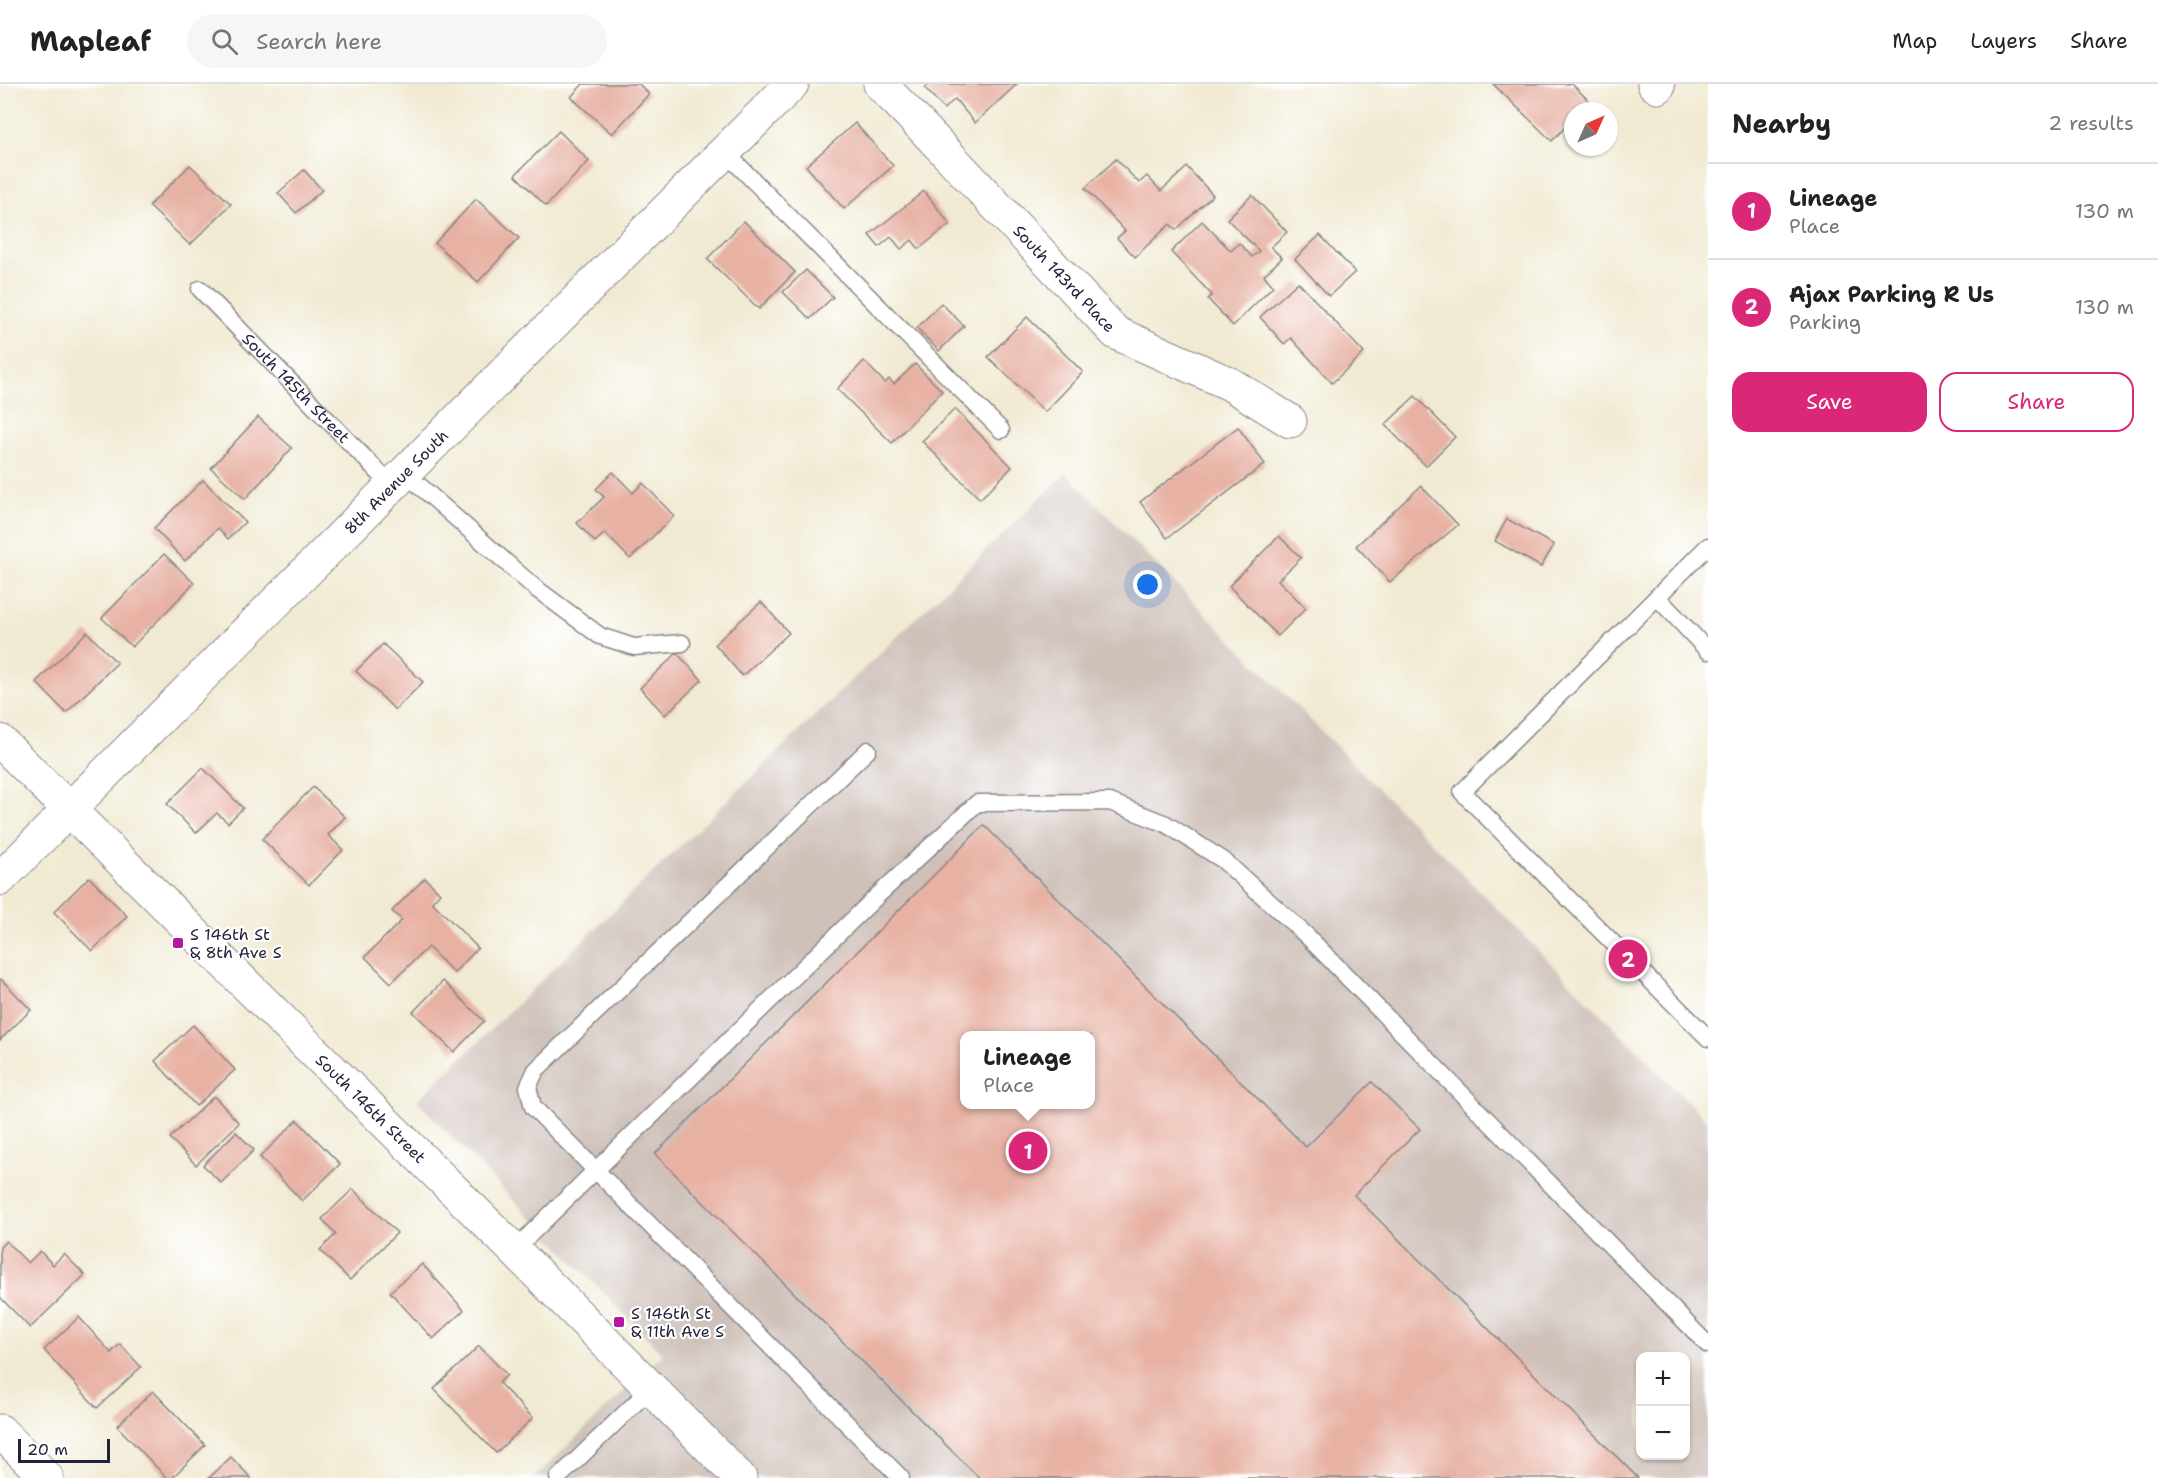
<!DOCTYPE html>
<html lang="en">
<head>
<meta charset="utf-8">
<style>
  :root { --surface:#fff; --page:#f6f6f6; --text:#222; --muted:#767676; --line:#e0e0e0; --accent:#db2777 }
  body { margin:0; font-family:"Shantell Sans",sans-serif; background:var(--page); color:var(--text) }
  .controls { position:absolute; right:18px; bottom:18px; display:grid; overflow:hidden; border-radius:12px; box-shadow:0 2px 4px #0004 }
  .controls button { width:54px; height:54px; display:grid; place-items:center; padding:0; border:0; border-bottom:2px solid var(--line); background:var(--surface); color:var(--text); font:30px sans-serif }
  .compass { position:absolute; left:1564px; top:18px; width:54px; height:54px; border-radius:50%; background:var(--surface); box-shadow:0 2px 4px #0004; rotate:45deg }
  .scale { position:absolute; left:18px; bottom:15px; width:92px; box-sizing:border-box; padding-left:6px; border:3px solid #22223b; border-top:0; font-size:16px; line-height:21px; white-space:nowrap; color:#22223b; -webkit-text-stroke:4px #fff; paint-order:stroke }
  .you { position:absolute; left:1148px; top:501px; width:21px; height:21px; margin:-15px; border:4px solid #fff; border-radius:50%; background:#1a73e8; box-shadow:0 0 0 9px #1a73e833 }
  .badge { display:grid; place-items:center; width:39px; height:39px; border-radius:50%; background:var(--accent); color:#fff; font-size:20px; font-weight:700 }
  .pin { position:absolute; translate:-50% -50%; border:3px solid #fff; box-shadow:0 2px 6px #0006 }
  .popup { position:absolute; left:960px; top:947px; width:135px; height:78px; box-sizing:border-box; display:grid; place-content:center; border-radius:12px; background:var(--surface); filter:drop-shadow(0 2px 4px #0005); font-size:20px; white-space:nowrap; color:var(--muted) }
  .popup b { font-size:22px; color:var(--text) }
  .popup::after { content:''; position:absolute; left:50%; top:100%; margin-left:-12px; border:12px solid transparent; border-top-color:var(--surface) }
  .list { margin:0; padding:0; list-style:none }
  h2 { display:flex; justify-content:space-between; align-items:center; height:78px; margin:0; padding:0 24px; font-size:26px }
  h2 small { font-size:20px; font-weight:400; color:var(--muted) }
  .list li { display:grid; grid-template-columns:39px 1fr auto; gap:18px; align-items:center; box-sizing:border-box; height:96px; padding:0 24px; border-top:2px solid var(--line) }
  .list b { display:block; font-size:22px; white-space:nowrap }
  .list p { margin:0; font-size:20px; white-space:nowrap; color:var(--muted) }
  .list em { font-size:20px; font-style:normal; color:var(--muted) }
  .actions { display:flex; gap:12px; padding:18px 24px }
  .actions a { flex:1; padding:14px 0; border:2px solid var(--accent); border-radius:18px; text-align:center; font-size:21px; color:var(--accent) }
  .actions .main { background:var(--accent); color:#fff }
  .icon { flex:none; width:33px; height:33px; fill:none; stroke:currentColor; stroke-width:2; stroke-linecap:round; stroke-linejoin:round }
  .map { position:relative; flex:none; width:1708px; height:1394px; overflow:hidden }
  header { display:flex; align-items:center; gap:36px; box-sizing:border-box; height:84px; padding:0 30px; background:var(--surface); border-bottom:2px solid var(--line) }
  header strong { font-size:28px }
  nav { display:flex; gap:33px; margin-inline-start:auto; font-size:21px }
  .search { width:420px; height:54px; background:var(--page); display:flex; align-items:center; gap:15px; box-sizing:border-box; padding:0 21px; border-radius:33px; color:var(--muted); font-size:22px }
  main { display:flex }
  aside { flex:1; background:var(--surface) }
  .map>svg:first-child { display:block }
  .industrial { fill:#cfc1ba; fill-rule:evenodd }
  .building { fill:#e7b1a3; fill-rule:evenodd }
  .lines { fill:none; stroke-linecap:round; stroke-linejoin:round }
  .lane-casing { stroke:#8a8687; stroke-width:19 }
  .street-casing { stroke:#8a8687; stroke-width:35 }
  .secondary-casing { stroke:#8a8687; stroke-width:35 }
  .lane { stroke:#fff; stroke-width:16 }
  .street { stroke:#fff; stroke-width:33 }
  .secondary { stroke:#fff; stroke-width:33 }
  .poi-dot { fill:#b5179e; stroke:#fff; stroke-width:2 }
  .labels { text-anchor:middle; stroke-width:4.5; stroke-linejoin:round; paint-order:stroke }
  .street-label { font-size:16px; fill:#22223b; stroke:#fff }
  .poi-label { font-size:16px; fill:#22223b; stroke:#fff; text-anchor:start }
</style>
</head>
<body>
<header>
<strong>Mapleaf</strong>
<div class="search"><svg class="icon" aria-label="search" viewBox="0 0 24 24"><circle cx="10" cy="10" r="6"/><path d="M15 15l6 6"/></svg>Search here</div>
<nav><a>Map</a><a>Layers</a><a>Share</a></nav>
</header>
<main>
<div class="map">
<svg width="1708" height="1394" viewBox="0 0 1708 1394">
  <rect width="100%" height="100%" fill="#fff"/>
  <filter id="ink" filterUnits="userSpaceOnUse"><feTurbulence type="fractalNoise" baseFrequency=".0167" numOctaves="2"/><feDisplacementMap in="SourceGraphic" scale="12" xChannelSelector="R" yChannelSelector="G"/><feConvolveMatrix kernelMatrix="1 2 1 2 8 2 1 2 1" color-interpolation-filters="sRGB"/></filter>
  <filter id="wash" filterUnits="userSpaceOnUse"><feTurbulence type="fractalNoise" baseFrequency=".008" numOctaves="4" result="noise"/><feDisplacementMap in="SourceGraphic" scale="24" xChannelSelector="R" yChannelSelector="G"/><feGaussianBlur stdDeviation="1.35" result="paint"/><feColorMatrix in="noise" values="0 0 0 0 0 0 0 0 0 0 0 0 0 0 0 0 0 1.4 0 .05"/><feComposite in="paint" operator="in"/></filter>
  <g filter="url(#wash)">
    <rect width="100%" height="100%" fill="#f1ead3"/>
    <path class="industrial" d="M1066 389 1708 1038V1394H534L663 1270 417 1017ZM965 952H1091V1020H965ZM1640 1272H1686V1372H1640Z"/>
    <g id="blocks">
      <g class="building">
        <polygon points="583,0 639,0 649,10 612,50 571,13"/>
        <polygon points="929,0 1017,0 975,39 955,15 944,25 925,4"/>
        <polygon points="1493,0 1572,0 1590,18 1580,27 1573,27 1573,35 1552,57"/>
        <polygon points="855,39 893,82 844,125 806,82"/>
        <polygon points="559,47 589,77 546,122 515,91"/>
        <polygon points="1116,75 1139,99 1147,92 1161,107 1187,83 1213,111 1176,146 1170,140 1135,173 1117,154 1125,147 1085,104"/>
        <polygon points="190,81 231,120 190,161 149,122"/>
        <polygon points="304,86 322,106 296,129 278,109"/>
        <polygon points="924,107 950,140 919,165 912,156 901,165 891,153 879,163 869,151"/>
        <polygon points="1252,111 1287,148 1271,163 1282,174 1264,191 1273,202 1233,242 1208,215 1212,211 1171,168 1202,137 1231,167 1239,159 1252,173 1259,167 1227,135"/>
        <polygon points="476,115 519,154 478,198 435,159"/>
        <polygon points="744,137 795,188 759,225 707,175"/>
        <polygon points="1320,151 1355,188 1329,212 1295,175"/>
        <polygon points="806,186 833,213 810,235 783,208"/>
        <polygon points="1298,198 1364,269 1332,299 1291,254 1284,260 1260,233"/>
        <polygon points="941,219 964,242 939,267 917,244"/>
        <polygon points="1027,233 1083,288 1045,328 988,273"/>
        <polygon points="864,277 885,299 889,295 894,300 915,280 942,307 892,359 837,305"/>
        <polygon points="1415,312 1455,353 1426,382 1385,341"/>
        <polygon points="955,325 1012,383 980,415 922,357"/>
        <polygon points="258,333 292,364 245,415 211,384"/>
        <polygon points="1238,343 1265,380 1167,454 1140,418"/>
        <polygon points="613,388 633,409 643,399 674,432 630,475 605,449 595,458 577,439 604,413 596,405"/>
        <polygon points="203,396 245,438 228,455 218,444 185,477 154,444"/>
        <polygon points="1421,402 1458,441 1390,498 1356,462"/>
        <polygon points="1507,435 1554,461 1541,483 1495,457"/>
        <polygon points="1279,452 1301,474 1278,496 1306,524 1278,552 1229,502"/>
        <polygon points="164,470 194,499 132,563 102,534"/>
        <polygon points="761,518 789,549 742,592 715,560"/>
        <polygon points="87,548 117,579 66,629 36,598"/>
        <polygon points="383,560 423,598 395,626 356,587"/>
        <polygon points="677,569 702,596 665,631 640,604"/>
        <polygon points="203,684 243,724 228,739 217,729 196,749 167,720"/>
        <polygon points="313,703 345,733 328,751 343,766 309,801 262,755"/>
        <path d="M984 741 1306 1063 1372 998 1420 1045 1354 1111 1638 1394H979L655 1070ZM965 952H1091V1020H965Z"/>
        <polygon points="89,793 127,832 92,867 54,828"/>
        <polygon points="425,794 440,809 432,818 478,864 454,889 428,863 391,899 365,873 402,836 392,827"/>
        <polygon points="1,895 31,926 0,956 0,896"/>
        <polygon points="443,897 484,937 454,968 413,928"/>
        <polygon points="193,941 235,986 196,1022 155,977"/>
        <polygon points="214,1012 239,1039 196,1081 170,1054"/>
        <polygon points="297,1036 340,1080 302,1117 260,1073"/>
        <polygon points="236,1048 254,1066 221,1099 203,1081"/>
        <polygon points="353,1105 397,1149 350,1196 320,1166 336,1150 322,1135"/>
        <polygon points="6,1157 28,1179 40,1167 53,1181 64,1170 85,1191 30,1244 0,1213 0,1163"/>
        <polygon points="422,1180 464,1226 433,1255 390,1208"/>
        <polygon points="79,1233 111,1269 120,1260 141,1283 97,1324 44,1266"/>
        <polygon points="479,1262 507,1291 499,1299 533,1334 496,1369 434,1305"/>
        <polygon points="153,1307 205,1361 172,1394 167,1394 117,1342"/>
        <polygon points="231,1373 251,1394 209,1394"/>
      </g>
    </g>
  </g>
  <g filter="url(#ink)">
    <use href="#blocks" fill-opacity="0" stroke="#8a8687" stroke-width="1.5"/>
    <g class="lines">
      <defs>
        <g id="lane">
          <polyline points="725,68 1001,346"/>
          <path id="s1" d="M200 205 392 402"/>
          <polyline points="405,389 534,503 600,552 634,563 682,559"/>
          <polyline points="1708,462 1462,708 1708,954"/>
          <polyline points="1657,513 1708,567"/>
          <polyline points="868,666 536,986 528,1003 533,1023 901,1394"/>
          <polyline points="514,1166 875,814 977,719 1110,718 1166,740 1223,776 1307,852 1708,1261"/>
          <polyline points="558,1394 651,1304"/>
        </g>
        <g id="street">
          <path id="s2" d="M880 0 923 44 1116 249 1230 300 1290 337"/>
          <polyline points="1654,0 1658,3"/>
          <polyline points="0,1347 47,1394"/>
        </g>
        <g id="secondary">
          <path id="s3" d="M0 657 514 1166 740 1394"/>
          <path id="s4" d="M0 795 792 0"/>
        </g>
      </defs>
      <use href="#lane" class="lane-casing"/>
      <use href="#street" class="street-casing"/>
      <use href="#secondary" class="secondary-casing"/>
      <use href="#lane" class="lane"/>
      <use href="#street" class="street"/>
      <use href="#secondary" class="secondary"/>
    </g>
  </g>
  <g class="poi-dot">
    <rect x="172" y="853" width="12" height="12" rx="3"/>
    <rect x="613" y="1232" width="12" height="12" rx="3"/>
  </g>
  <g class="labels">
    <g class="street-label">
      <text dy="6" stroke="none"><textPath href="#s2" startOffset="268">South 143rd Place</textPath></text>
      <text dy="6" stroke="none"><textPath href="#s1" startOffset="138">South 145th Street</textPath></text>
      <text dy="6" stroke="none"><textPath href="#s4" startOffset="561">8th Avenue South</textPath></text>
      <text dy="6" stroke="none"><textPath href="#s3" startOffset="522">South 146th Street</textPath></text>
    </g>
    <g class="poi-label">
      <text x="190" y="856">S 146th St<tspan x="190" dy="18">&amp; 8th Ave S</tspan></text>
      <text x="631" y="1235">S 146th St<tspan x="631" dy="18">&amp; 11th Ave S</tspan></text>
    </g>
  </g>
</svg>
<div class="controls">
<button>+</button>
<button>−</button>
</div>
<svg class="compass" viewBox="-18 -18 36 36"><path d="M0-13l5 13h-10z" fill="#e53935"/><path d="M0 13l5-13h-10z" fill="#767676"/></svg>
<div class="scale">20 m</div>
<div class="you"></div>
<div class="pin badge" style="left:1028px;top:1067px">1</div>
<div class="popup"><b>Lineage</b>Place</div>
<div class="pin badge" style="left:1628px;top:875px">2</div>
</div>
<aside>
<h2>Nearby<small>2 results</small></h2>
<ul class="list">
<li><span class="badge">1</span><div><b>Lineage</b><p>Place</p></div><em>130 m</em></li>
<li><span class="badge">2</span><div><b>Ajax Parking R Us</b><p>Parking</p></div><em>130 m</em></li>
</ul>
<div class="actions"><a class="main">Save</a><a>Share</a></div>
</aside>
</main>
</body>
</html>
